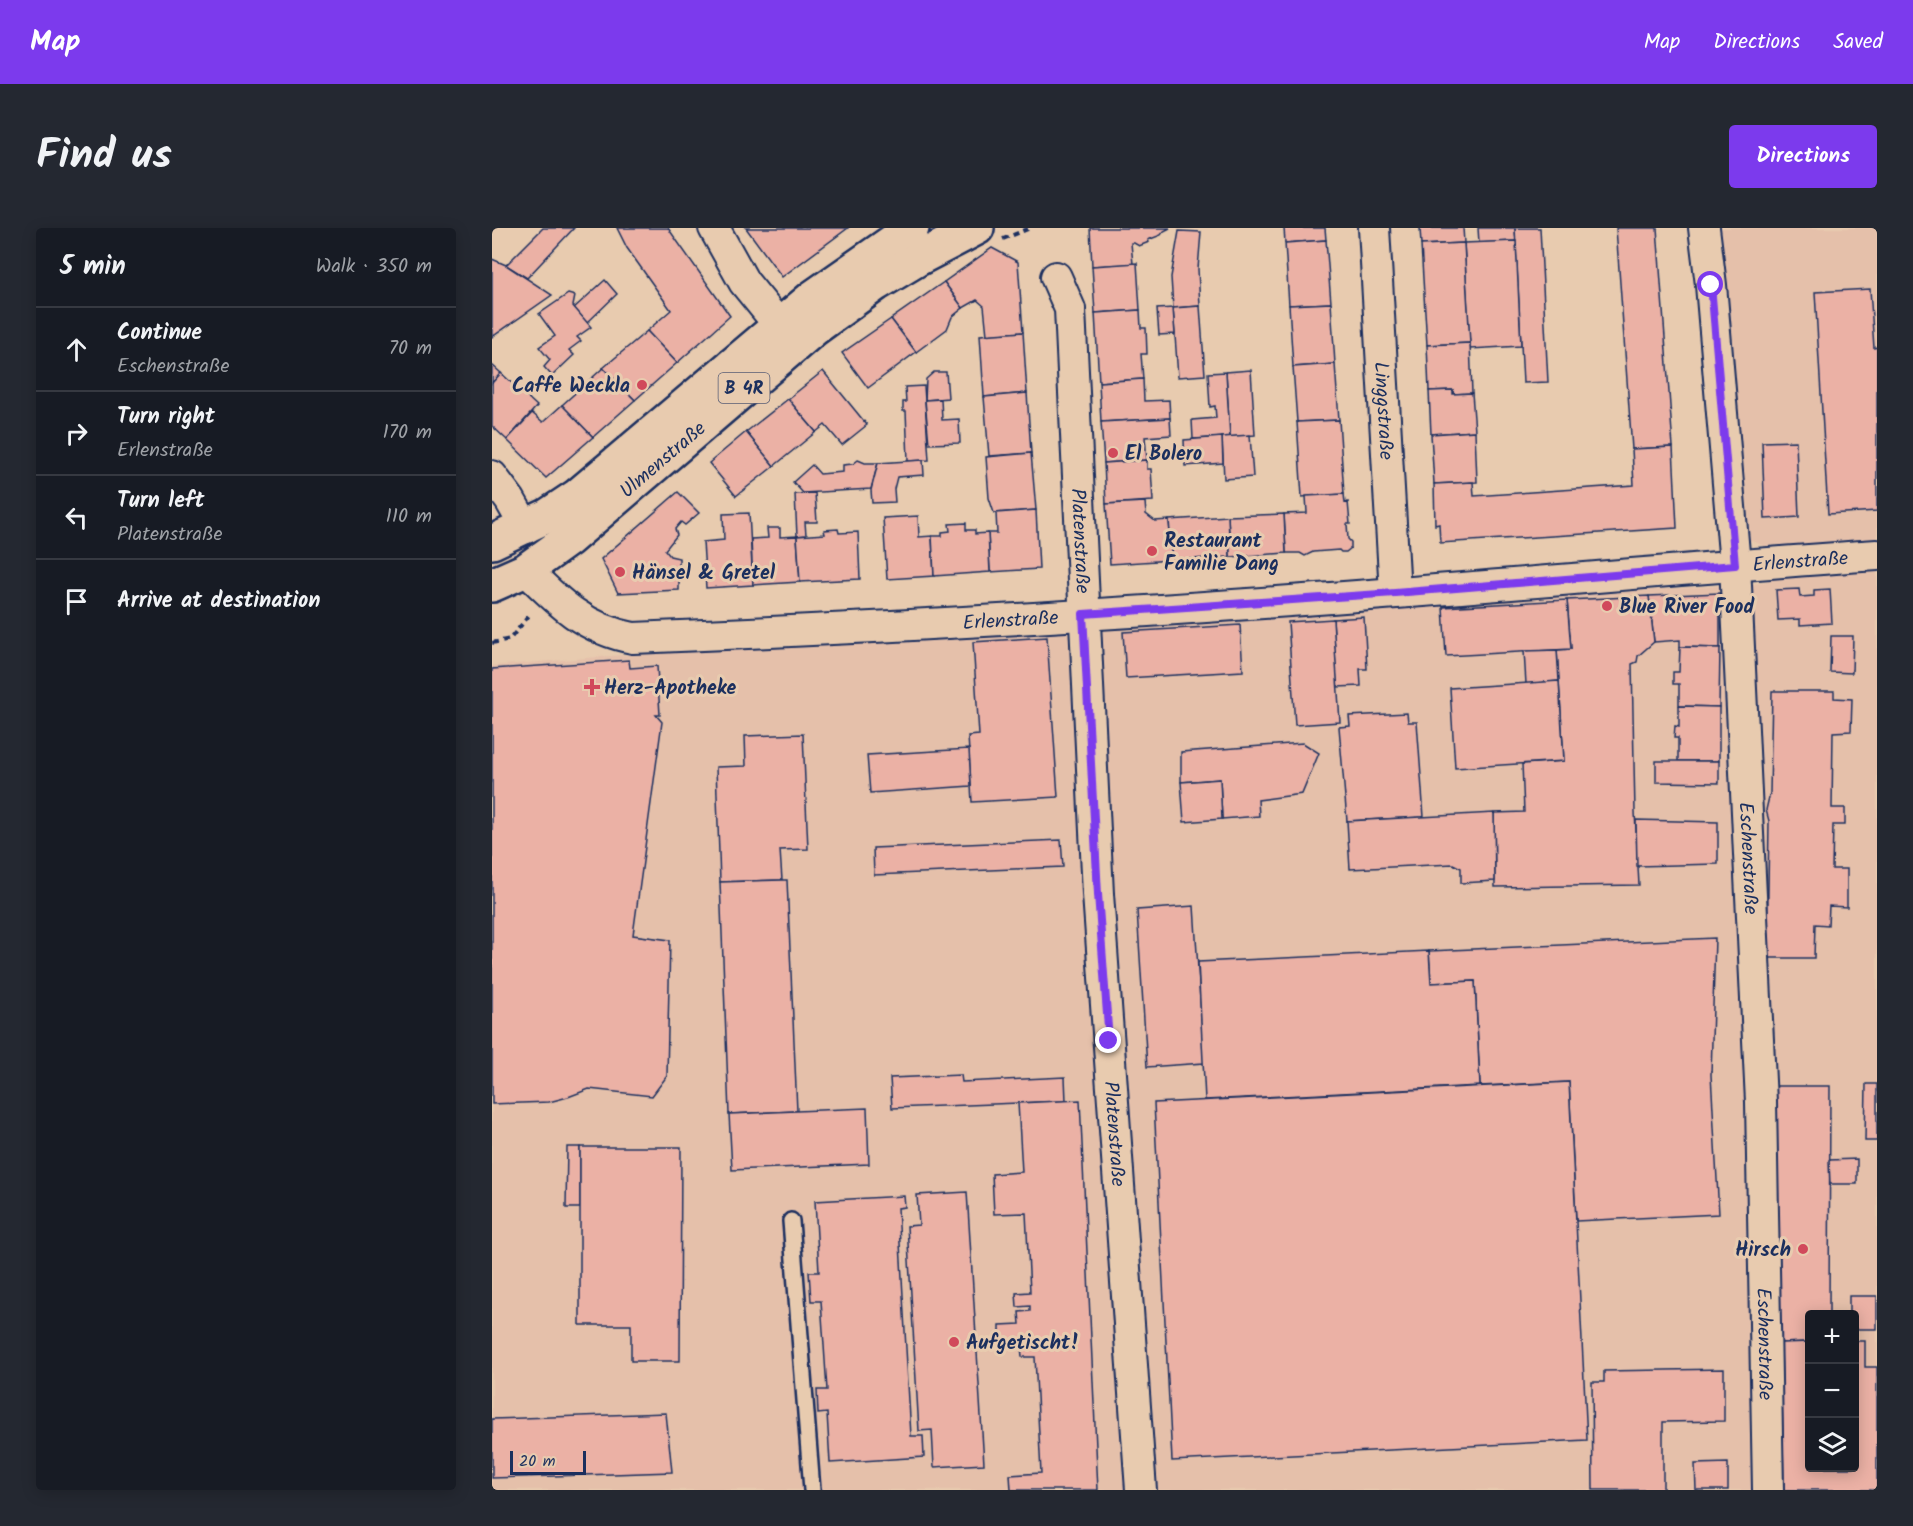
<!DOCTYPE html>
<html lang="en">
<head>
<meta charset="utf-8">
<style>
  :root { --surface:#171b24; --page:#242831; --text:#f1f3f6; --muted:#9ea1a6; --line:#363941; --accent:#7c3aed }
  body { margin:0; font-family:Kalam,sans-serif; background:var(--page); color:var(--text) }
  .controls { position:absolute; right:18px; bottom:18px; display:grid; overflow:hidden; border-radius:6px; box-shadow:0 3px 15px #0003 }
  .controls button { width:54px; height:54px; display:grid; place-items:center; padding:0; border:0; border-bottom:2px solid var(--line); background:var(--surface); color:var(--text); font:30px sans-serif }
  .scale { position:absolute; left:18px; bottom:15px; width:76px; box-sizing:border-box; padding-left:6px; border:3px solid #1b2f5e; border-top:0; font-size:16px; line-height:21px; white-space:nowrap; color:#1b2f5e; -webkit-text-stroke:4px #e8cbaf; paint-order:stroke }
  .stop { position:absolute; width:18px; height:18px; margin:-14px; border:4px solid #7c3aed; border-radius:50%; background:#fff }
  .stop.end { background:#7c3aed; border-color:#fff; box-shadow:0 2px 6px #0008 }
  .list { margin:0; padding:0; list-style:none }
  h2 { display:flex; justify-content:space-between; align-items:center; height:78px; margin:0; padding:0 24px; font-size:26px }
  h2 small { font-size:20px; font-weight:400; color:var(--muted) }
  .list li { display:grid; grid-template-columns:39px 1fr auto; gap:18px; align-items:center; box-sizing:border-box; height:84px; padding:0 24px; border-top:2px solid var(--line) }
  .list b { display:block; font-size:22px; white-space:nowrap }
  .list p { margin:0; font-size:20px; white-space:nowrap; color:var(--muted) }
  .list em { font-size:20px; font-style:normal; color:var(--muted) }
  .icon { flex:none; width:33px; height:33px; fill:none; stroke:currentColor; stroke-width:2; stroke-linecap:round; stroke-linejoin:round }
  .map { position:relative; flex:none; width:1385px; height:1262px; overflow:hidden; border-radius:6px }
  header { display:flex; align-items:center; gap:36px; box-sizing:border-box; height:84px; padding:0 30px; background:var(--accent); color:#fff }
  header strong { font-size:28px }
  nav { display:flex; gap:33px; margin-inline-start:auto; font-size:21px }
  .intro { display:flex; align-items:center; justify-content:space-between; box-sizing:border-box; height:144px; padding:0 36px }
  h1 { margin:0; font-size:42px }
  .button { padding:15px 27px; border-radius:6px; background:var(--accent); color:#fff; font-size:21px; font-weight:700 }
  main { display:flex; gap:36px; padding:0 36px }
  aside { flex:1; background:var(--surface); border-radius:6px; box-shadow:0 3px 15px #0003 }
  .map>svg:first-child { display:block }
  .built { fill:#e5c0aa; fill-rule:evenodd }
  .building { fill:#ebb1a5; stroke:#1b2f5e; stroke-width:1.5 }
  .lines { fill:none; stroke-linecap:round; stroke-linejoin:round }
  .service-casing { stroke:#1b2f5e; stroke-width:20 }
  .minor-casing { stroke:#1b2f5e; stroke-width:34 }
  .primary-casing { stroke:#1b2f5e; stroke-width:38 }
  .path { stroke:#1b2f5e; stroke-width:4; stroke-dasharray:6 4.5; stroke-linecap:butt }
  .service { stroke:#e8cbaf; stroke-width:15 }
  .minor { stroke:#e8cbaf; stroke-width:30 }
  .primary { stroke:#e8cbaf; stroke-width:33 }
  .route { stroke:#7c3aed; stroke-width:8 }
  .poi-dot { fill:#d1495b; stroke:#e8cbaf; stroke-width:2 }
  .labels { text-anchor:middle; stroke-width:6; stroke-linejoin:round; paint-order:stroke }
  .shield { fill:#e8cbaf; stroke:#585e76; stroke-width:1.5 }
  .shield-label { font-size:18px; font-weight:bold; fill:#1b2f5e }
  .poi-label { font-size:20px; font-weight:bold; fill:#1b2f5e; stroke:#e8cbaf; text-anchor:start }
  .street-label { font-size:20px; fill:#1b2f5e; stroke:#e8cbaf }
</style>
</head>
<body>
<header>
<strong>Map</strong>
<nav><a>Map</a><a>Directions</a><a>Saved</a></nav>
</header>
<div class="intro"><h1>Find us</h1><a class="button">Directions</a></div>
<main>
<aside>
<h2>5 min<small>Walk · 350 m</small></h2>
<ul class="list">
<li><svg class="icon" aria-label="ahead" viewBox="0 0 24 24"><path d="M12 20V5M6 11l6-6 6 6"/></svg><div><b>Continue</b><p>Eschenstraße</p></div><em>70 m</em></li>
<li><svg class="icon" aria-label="right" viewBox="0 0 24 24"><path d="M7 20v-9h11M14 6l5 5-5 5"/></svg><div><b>Turn right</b><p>Erlenstraße</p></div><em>170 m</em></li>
<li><svg class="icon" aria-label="left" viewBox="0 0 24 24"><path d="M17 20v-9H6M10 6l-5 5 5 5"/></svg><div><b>Turn left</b><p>Platenstraße</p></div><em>110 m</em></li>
<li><svg class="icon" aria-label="arrive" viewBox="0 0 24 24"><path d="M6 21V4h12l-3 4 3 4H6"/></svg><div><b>Arrive at destination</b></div></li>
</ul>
</aside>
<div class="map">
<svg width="1385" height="1262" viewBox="0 0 1385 1262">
  <rect width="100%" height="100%" fill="#e8cbaf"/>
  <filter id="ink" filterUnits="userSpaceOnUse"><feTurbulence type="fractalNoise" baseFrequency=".0167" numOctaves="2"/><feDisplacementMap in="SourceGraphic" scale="12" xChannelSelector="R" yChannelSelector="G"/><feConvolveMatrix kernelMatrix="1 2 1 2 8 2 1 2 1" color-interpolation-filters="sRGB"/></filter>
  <g filter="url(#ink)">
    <g class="built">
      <polygon points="1225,0 1385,0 1385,312 1272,318 1253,310"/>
      <path d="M1385 343V1262H660L635 867 607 871 633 1262H0V438L202 421 1271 355 1285 348ZM1318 1086H1362V1240H1318Z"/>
    </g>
    <g class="building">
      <polygon points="51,0 82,0 35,50 14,37"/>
      <polygon points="125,0 176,0 238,88 185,135 155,103 179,82 135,20"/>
      <polygon points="254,0 356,0 290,49"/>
      <polygon points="598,0 678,0 672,3 669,7 656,12 657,14 647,18 642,15 639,15 641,36 600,38"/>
      <polygon points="792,0 833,0 834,12 793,15"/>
      <polygon points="928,0 971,0 972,15 929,17"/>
      <polygon points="986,0 1023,0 1024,13 987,15"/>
      <polygon points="1023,0 1048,0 1056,154 1031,155"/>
      <polygon points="1124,0 1165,0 1181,219 1140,221"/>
      <polygon points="687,3 709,4 706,41 708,78 681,80 679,49"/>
      <polygon points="834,12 839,75 797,77 793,15"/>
      <polygon points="1024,13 1029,118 978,121 972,15"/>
      <polygon points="972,15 978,115 935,117 929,17"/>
      <polygon points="500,20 526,34 531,104 495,107 492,78 485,72 471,80 452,54"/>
      <polygon points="0,31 14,37 60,67 0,109"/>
      <polygon points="645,35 648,82 603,85 600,38"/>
      <polygon points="113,52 125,66 95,95 82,80"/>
      <polygon points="452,54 471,80 460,89 455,101 424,124 399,91"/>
      <polygon points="1378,61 1382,120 1385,119 1385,283 1336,286 1323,64"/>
      <polygon points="76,66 83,68 81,78 99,99 85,109 89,113 77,122 82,127 60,148 52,139 58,132 47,119 63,108 47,86"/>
      <polygon points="839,75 843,136 801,139 797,77"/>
      <polygon points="708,78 713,147 686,149 681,80"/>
      <polygon points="681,80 683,106 667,107 665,81"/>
      <polygon points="648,82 649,100 654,100 655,126 649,126 651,151 607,154 603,85"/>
      <polygon points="399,91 424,124 376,160 350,125"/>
      <polygon points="155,103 185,135 143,172 111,140"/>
      <polygon points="531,104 535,165 492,169 488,107"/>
      <polygon points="978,115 980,165 961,166 961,162 937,163 935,117"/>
      <polygon points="843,136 847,192 805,194 801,139"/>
      <polygon points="0,137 9,145 0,155"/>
      <polygon points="111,140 143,172 101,209 70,177"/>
      <polygon points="759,142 763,207 738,209 734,144"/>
      <polygon points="331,143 375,197 350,217 333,197 324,204 296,171"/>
      <polygon points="442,144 454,144 456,170 433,172 434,151"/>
      <polygon points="734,144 738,209 701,211 700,192 724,190 723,178 718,179 716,145"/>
      <polygon points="9,145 45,178 15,212 0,198 0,155"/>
      <polygon points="651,151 652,173 677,172 678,190 609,194 607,154"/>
      <polygon points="432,158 437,232 416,233 414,183 411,183 411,174 414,174 413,159"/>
      <polygon points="961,162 961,166 980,165 983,203 939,206 937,163"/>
      <polygon points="535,165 539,225 497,228 492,169"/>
      <polygon points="296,171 324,204 282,238 254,204"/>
      <polygon points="449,171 450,192 467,191 468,215 437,216 433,172"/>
      <polygon points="70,177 101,209 54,250 15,212 40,185 51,194"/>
      <polygon points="678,190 679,207 653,209 655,232 612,235 609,194"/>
      <polygon points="847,192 852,266 810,269 805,194"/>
      <polygon points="983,203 985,254 942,256 939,206"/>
      <polygon points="254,204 282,238 244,268 217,235"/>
      <polygon points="758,207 761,249 732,251 730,209"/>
      <polygon points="730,209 731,235 693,238 692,212"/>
      <polygon points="1304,213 1307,289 1273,291 1270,214"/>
      <polygon points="1181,219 1185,300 948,315 947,296 943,297 942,256 981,254 982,268 1142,257 1140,221"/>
      <polygon points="539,225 544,282 502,285 497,270 494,229"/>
      <polygon points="366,232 373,235 386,235 379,261 311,265 301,254 320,237 328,246 351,244 351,237 361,236"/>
      <polygon points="431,232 432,247 405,249 402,261 403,274 380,275 379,262 386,235"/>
      <polygon points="655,232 655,241 659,241 661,273 614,276 612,235"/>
      <polygon points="186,264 207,285 193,297 189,294 183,301 185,307 173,322 178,328 187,330 187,362 126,365 109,331"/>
      <polygon points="323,265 325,294 313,294 314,307 305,308 303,266"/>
      <polygon points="852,266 853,275 856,274 858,296 855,296 856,311 859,314 859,320 854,324 849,324 847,322 821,324 813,328 808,325 794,325 792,286 815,285 814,268"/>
      <polygon points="653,274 654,286 663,293 677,292 680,332 618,336 614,276"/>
      <polygon points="544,282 547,341 498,344 496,305 505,305 504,285"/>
      <polygon points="257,285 261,357 214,360 211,314 232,312 231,286"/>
      <polygon points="792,286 794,325 738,329 736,288"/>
      <polygon points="426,288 427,309 440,308 442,348 395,351 391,290"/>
      <polygon points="736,288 738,329 680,332 677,292"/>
      <polygon points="474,295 474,302 483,302 483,306 496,305 498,344 442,348 440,308 450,308 450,304 458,303 457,296"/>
      <polygon points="275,300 288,300 288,309 305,308 308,354 261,357 259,311 276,310"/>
      <polygon points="346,301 347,305 366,304 368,351 308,354 305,308 333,306 332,302"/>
      <polygon points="1307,361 1308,369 1322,368 1322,362 1338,361 1340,395 1308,397 1308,391 1286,392 1284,362"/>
      <polygon points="1228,365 1228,420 1188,419 1188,412 1162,414 1157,368"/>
      <polygon points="1157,368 1162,414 1146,428 1145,434 1140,436 1143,584 1147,657 1003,659 1002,585 1032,584 1030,536 1072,533 1065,422 1079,421 1075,372"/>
      <polygon points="1075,372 1079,421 954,428 951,379"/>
      <polygon points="872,389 875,441 868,441 869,458 845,459 841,391"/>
      <polygon points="841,391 848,494 803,497 796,394"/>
      <polygon points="748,397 751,443 634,450 631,404"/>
      <polygon points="1339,408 1361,408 1360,445 1338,444"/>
      <polygon points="555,409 566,569 480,574 476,508 487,507 481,414"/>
      <polygon points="1188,419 1228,420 1227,479 1187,478 1187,456 1181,456 1181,444 1187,444"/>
      <polygon points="1065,422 1067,453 1034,456 1032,423"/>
      <polygon points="137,432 138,440 165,438 168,487 164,487 170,494 141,707 178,712 175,848 160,868 97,861 76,869 57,874 0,876 0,441"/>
      <polygon points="1067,453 1072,533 963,540 958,460"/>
      <polygon points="1280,463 1342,463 1342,470 1360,471 1359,503 1341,504 1340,580 1353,580 1353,597 1341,597 1340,641 1355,641 1355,679 1337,678 1336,697 1323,696 1322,730 1275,730 1277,593 1274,582 1278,565"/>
      <polygon points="1187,478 1227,479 1227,533 1186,533 1186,510 1182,510 1183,498 1187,499"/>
      <polygon points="915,485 916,494 925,494 932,589 855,593 847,499 858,498 857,488"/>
      <polygon points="311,506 316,621 288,622 290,652 228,654 224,539 254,538 253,508"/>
      <polygon points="811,515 827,525 810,566 766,572 767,588 730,591 728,551 689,554 689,524"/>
      <polygon points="477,521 479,558 378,565 375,527"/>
      <polygon points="1164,533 1227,533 1227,555 1164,554"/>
      <polygon points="728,551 730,591 692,594 689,554"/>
      <polygon points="1002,585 1003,653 969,655 969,640 961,636 858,641 855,593"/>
      <polygon points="1144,592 1226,594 1226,636 1145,638"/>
      <polygon points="569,612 571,639 382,647 381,620"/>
      <polygon points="290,652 295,652 305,883 237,886 228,654"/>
      <polygon points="702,678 712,835 655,839 645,682"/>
      <polygon points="1223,710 1219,847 1227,986 1084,993 1077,854 988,858 983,753 939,755 937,723"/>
      <polygon points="937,723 939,755 983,753 988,858 713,872 706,734"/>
      <polygon points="469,847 470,854 573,849 574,873 400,880 398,850"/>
      <polygon points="1077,854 1095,1212 680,1233 662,875"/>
      <polygon points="1374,856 1385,856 1385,913 1373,913"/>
      <polygon points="1279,858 1338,858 1337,1086 1318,1086 1318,1114 1289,1115"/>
      <polygon points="588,872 606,1262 519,1262 518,1247 549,1245 543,1129 530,1129 529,1118 508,1119 508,1097 528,1096 527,1084 538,1083 538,1078 525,1079 524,1065 538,1064 534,985 502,986 500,946 530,944 526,875"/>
      <polygon points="375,880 377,936 240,942 237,886"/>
      <polygon points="75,919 88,919 88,980 74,980"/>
      <polygon points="88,919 189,919 188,1133 139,1133 139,1097 88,1097"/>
      <polygon points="1365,931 1365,956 1338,956 1337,932"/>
      <polygon points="475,964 492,1236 442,1239 440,1202 427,1203 415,998 427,997 425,967"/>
      <polygon points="412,968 413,979 406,980 419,1208 431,1208 432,1229 338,1235 335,1185 326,1186 325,1162 335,1162 329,1073 319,1073 317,1044 327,1044 323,973"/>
      <polygon points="1357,1068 1385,1068 1385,1101 1362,1101 1362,1086 1357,1086"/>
      <polygon points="1362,1113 1373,1113 1373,1139 1385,1139 1385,1262 1292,1262 1289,1115 1318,1114 1318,1240 1362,1240"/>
      <polygon points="1232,1141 1232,1193 1171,1194 1171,1262 1101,1262 1100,1154 1112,1154 1112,1143"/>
      <polygon points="174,1185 180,1244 0,1250 0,1191"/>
      <polygon points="1236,1235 1236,1262 1204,1262 1203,1236"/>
    </g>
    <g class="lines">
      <defs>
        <polyline id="service" points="299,993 320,1262"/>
        <g id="minor">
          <polyline points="222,0 252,54 287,97"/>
          <path id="s1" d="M882 0 903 365"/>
          <path id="s2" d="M1212 0 1219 57 1243 337 1269 874 1276 1262"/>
          <path id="s3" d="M564 49 578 81 606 666 649 1262"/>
          <polyline points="0,248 18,272 34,300"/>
          <path id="s4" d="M34 342C67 375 93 401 141 410 396 400 650 385 904 365 1065 353 1225 338 1385 327"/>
        </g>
        <g id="primary">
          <polyline points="0,314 55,288 85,268 321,69 420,0"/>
          <path id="s5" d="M0 357 34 342 77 311 322 101 384 56 424 32 485 0"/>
        </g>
      </defs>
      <use href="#service" class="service-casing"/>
      <use href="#minor" class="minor-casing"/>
      <use href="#primary" class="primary-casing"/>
      <g class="path">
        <polyline points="511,11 538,0"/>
        <polyline points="0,415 18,411 39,385"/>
      </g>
      <use href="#service" class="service"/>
      <use href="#minor" class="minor"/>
      <use href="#primary" class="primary"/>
    </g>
  </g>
  <g class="lines" filter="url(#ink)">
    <polyline class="route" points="617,813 606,666 591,386 903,365 1243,337 1219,57"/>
  </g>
  <g class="poi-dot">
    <circle cx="150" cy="157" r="6"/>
    <circle cx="621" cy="225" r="6"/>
    <circle cx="660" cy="323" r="6"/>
    <circle cx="128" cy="344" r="6"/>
    <circle cx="1115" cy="378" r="6"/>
    <path d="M97 450h6v6h6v6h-6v6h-6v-6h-6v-6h6z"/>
    <circle cx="1311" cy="1021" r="6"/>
    <circle cx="462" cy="1114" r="6"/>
  </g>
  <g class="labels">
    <rect class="shield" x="226.5" y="145" width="51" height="30" rx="4.5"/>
    <g class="shield-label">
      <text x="252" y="166">B 4R</text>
    </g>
    <g class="poi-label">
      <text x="138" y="164" text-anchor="end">Caffe Weckla</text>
      <text x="633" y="232">El Bolero</text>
      <text x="672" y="319">Restaurant<tspan x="672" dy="23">Familie Dang</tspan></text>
      <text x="140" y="351">Hänsel &amp; Gretel</text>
      <text x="1127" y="385">Blue River Food</text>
      <text x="112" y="466">Herz-Apotheke</text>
      <text x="1299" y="1028" text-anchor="end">Hirsch</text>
      <text x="474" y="1121">Aufgetischt!</text>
    </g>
    <g class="street-label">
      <text dy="7" stroke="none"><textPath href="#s1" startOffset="183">Linggstraße</textPath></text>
      <text dy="7" stroke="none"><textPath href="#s5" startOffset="213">Ulmenstraße</textPath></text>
      <text dy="7" stroke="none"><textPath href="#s3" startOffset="267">Platenstraße</textPath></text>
      <text dy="7" stroke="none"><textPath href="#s4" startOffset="1299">Erlenstraße</textPath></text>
      <text dy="7" stroke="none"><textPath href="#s4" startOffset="507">Erlenstraße</textPath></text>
      <text dy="7" stroke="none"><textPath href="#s2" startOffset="632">Eschenstraße</textPath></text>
      <text dy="7" stroke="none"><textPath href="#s3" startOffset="861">Platenstraße</textPath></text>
      <text dy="7" stroke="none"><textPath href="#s2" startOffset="1118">Eschenstraße</textPath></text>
    </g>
  </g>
</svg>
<div class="controls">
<button>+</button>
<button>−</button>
<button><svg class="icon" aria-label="layers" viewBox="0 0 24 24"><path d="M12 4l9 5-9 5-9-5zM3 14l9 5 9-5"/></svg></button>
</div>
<div class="scale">20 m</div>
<div class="stop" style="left:1219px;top:57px"></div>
<div class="stop end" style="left:617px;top:813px"></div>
</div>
</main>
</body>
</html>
